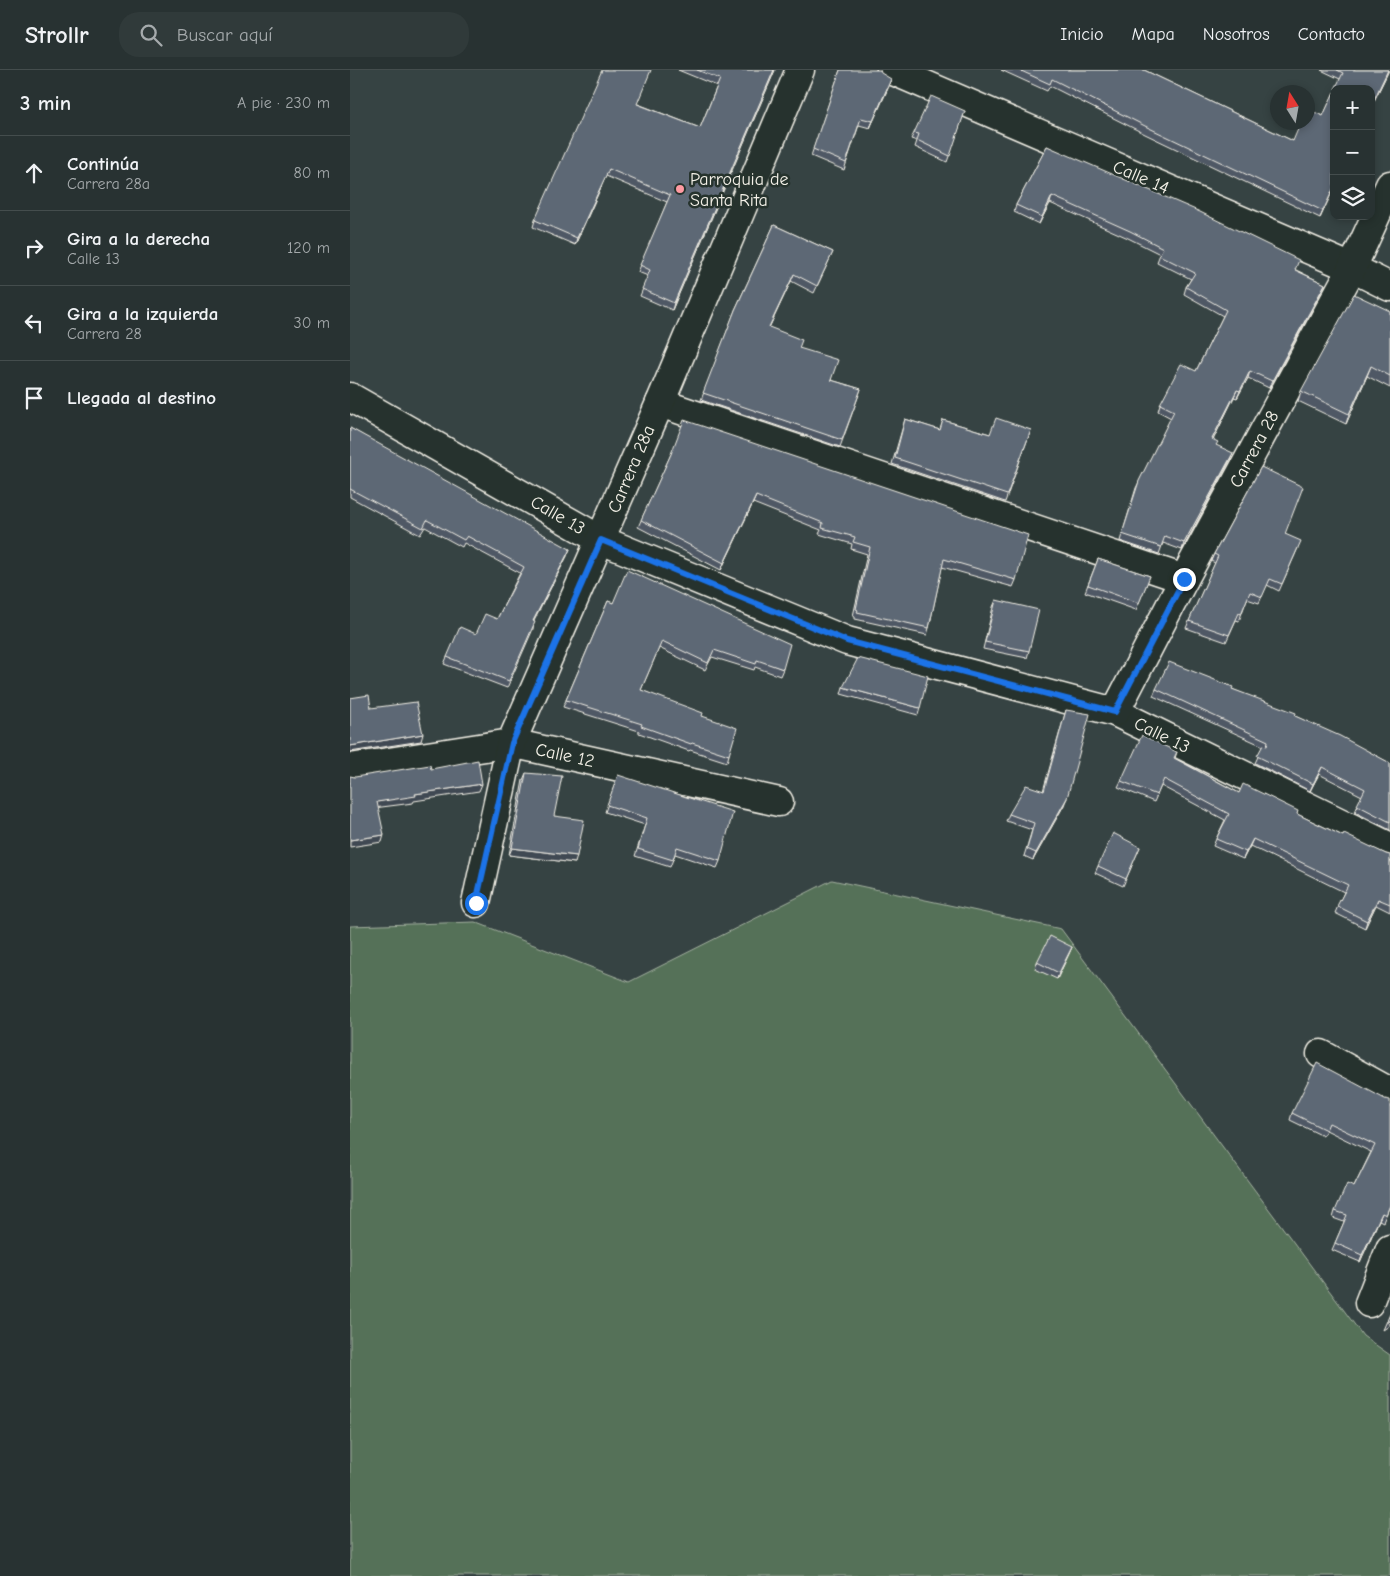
<!DOCTYPE html>
<html lang="es">
<head>
<meta charset="utf-8">
<style>
  :root { --surface:#283232; --page:#303a3a; --text:#f1f3f6; --muted:#a5aaac; --line:#444d4d }
  body { margin:0; font-family:"Comic Neue",sans-serif; background:var(--page); color:var(--text) }
  .controls { position:absolute; right:15px; top:15px; display:grid; overflow:hidden; border-radius:10px; box-shadow:0 2px 8px #0003 }
  .controls button { width:45px; height:45px; display:grid; place-items:center; padding:0; border:0; border-bottom:1px solid var(--line); background:var(--surface); color:var(--text); font:25px sans-serif }
  .compass { position:absolute; left:920px; top:15px; width:45px; height:45px; border-radius:50%; background:var(--surface); box-shadow:0 2px 8px #0003; rotate:349deg }
  .stop { position:absolute; width:15px; height:15px; margin:-11px; border:4px solid #1a73e8; border-radius:50%; background:#fff }
  .stop.end { background:#1a73e8; border-color:#fff; box-shadow:0 1px 5px #0008 }
  .list { margin:0; padding:0; list-style:none }
  h2 { display:flex; justify-content:space-between; align-items:center; height:65px; margin:0; padding:0 20px; font-size:21px }
  h2 small { font-size:16px; font-weight:400; color:var(--muted) }
  .list li { display:grid; grid-template-columns:32px 1fr auto; gap:15px; align-items:center; box-sizing:border-box; height:75px; padding:0 20px; border-top:1px solid var(--line) }
  .list b { display:block; font-size:19px; white-space:nowrap }
  .list p { margin:0; font-size:16px; white-space:nowrap; color:var(--muted) }
  .list em { font-size:16px; font-style:normal; color:var(--muted) }
  .icon { flex:none; width:28px; height:28px; fill:none; stroke:currentColor; stroke-width:2; stroke-linecap:round; stroke-linejoin:round }
  .map { position:relative; flex:none; width:1040px; height:1506px; overflow:hidden }
  header { display:flex; align-items:center; gap:30px; box-sizing:border-box; height:70px; padding:0 25px; background:var(--surface); border-bottom:1px solid var(--line) }
  header strong { font-size:24px }
  nav { display:flex; gap:28px; margin-inline-start:auto; font-size:18px }
  .search { width:350px; height:45px; background:var(--page); display:flex; align-items:center; gap:12px; box-sizing:border-box; padding:0 18px; border-radius:20px; color:var(--muted); font-size:19px }
  main { display:flex }
  aside { flex:1; background:var(--surface) }
  .map>svg:first-child { display:block }
  .green { fill:#547158; stroke:#a4b1a0 }
  .lines { fill:none; stroke-linecap:round; stroke-linejoin:round }
  .minor-casing { stroke:#f4f1e8; stroke-width:31 }
  .minor { stroke:#26332d; stroke-width:28 }
  .wall { fill:#505965; stroke:#f4f1e8 }
  .shaded-wall { fill:#414952; stroke:#f4f1e8 }
  .building { fill:#5d6875; stroke:#f4f1e8 }
  .route { stroke:#1a73e8; stroke-width:6 }
  .poi-dot { fill:#ff9aa2; stroke:#26332d; stroke-width:2 }
  .labels { text-anchor:middle; stroke-width:5; stroke-linejoin:round; paint-order:stroke }
  .street-label { font-size:18px; fill:#f4f1e8; stroke:#26332d }
  .poi-label { font-size:18px; fill:#f4f1e8; stroke:#26332d; text-anchor:start }
</style>
</head>
<body>
<header>
<strong>Strollr</strong>
<div class="search"><svg class="icon" aria-label="search" viewBox="0 0 24 24"><circle cx="10" cy="10" r="6"/><path d="M15 15l6 6"/></svg>Buscar aquí</div>
<nav><a>Inicio</a><a>Mapa</a><a>Nosotros</a><a>Contacto</a></nav>
</header>
<main>
<aside>
<h2>3 min<small>A pie · 230 m</small></h2>
<ul class="list">
<li><svg class="icon" aria-label="ahead" viewBox="0 0 24 24"><path d="M12 20V5M6 11l6-6 6 6"/></svg><div><b>Continúa</b><p>Carrera 28a</p></div><em>80 m</em></li>
<li><svg class="icon" aria-label="right" viewBox="0 0 24 24"><path d="M7 20v-9h11M14 6l5 5-5 5"/></svg><div><b>Gira a la derecha</b><p>Calle 13</p></div><em>120 m</em></li>
<li><svg class="icon" aria-label="left" viewBox="0 0 24 24"><path d="M17 20v-9H6M10 6l-5 5 5 5"/></svg><div><b>Gira a la izquierda</b><p>Carrera 28</p></div><em>30 m</em></li>
<li><svg class="icon" aria-label="arrive" viewBox="0 0 24 24"><path d="M6 21V4h12l-3 4 3 4H6"/></svg><div><b>Llegada al destino</b></div></li>
</ul>
</aside>
<div class="map">
<svg width="1040" height="1506" viewBox="0 0 1040 1506">
  <rect width="100%" height="100%" fill="#364343"/>
  <filter id="ink" filterUnits="userSpaceOnUse"><feTurbulence type="fractalNoise" baseFrequency=".02" numOctaves="2"/><feDisplacementMap in="SourceGraphic" scale="10" xChannelSelector="R" yChannelSelector="G"/><feConvolveMatrix kernelMatrix="1 2 1 2 8 2 1 2 1" color-interpolation-filters="sRGB"/></filter>
  <g filter="url(#ink)">
    <polygon class="green" points="482,810 711,859 1013,1266 1040,1285 1040,1506 0,1506 0,856 125,852 279,912"/>
    <g class="lines">
      <defs>
        <g id="minor">
          <polyline points="541,0 1002,198 1040,217"/>
          <polyline points="0,327 251,470 497,571 765,642 1040,777"/>
          <polyline points="310,333 834,509"/>
          <polyline points="765,642 834,509 1002,198 1040,115"/>
          <polyline points="0,698 161,673 429,732"/>
          <polyline points="126,833 161,673 310,333 450,0"/>
          <polyline points="971,984 1040,1022"/>
          <polyline points="1019,1233 1040,1179"/>
        </g>
      </defs>
      <use href="#minor" class="minor-casing"/>
      <use href="#minor" class="minor"/>
    </g>
    <g class="wall">
      <polygon points="328,0 425,0 322,240 290,226 298,206 288,202 317,132 256,106 225,175 183,157 185,150 288,34 350,58 367,16"/>
      <polygon points="490,0 539,16 520,58 509,55 494,100 461,86"/>
      <polygon points="651,0 794,0 943,71 973,46 984,22 984,118 970,148 795,64 700,16 697,21"/>
      <polygon points="971,0 1039,0 1021,37 1021,19 990,9"/>
      <polygon points="615,41 597,92 565,77 567,71 561,69 564,63"/>
      <polygon points="697,76 946,200 975,214 972,220 919,318 898,308 887,328 884,327 863,370 866,375 880,390 832,480 813,473 809,484 770,471 786,418 821,348 808,341 810,334 846,301 873,246 834,224 836,217 841,209 807,192 810,184 778,168 700,133 689,154 664,142 666,135"/>
      <polygon points="424,155 483,182 464,223 441,211 419,258 449,278 481,310 511,319 490,377 351,330 385,240"/>
      <polygon points="1040,241 1040,318 1017,306 996,354 948,331 951,321"/>
      <polygon points="555,349 590,360 593,350 640,364 681,360 655,432 542,394"/>
      <polygon points="0,358 217,486 184,551 183,559 157,618 94,594 97,587 126,564 147,549 170,503 114,473 112,477 75,457 70,465 0,427"/>
      <polygon points="321,384 666,510 663,517 592,497 579,558 577,565 505,549 505,547 503,546 517,484 501,479 502,474 469,464 471,460 403,433 371,500 288,457"/>
      <polygon points="935,464 948,478 929,521 917,515 909,533 897,529 889,551 886,550 876,572 836,558 865,493 861,491 864,484"/>
      <polygon points="748,489 800,506 786,540 735,522"/>
      <polygon points="646,530 679,581 677,588 633,579 643,537"/>
      <polygon points="258,531 433,599 430,606 405,597 404,600 362,587 355,600 309,578 291,620 352,646 379,685 377,692 340,680 339,681 289,663 289,661 213,637"/>
      <polygon points="493,617 570,638 568,645 491,624"/>
      <polygon points="806,619 882,619 945,646 1040,693 1040,760 1005,742 1012,726 969,704 960,721 905,693 913,676 803,626"/>
      <polygon points="716,640 714,735 683,790 674,786 682,760 656,751 659,744 693,721"/>
      <polygon points="827,682 825,688 889,723 947,744 993,766 1036,784 1040,785 1040,842 1026,835 1015,858 985,843 994,822 900,776 893,789 863,776 866,769 875,750 811,716 804,732 768,717 771,711"/>
      <polygon points="176,703 225,793 159,785 173,710"/>
      <polygon points="268,705 370,791 367,798 325,784 320,797 285,786 295,755 255,742"/>
      <polygon points="790,777 773,816 745,803 748,796"/>
      <polygon points="722,877 707,909 685,899 687,892"/>
      <polygon points="1035,1029 1040,1136 1033,1152 1029,1150 1010,1192 982,1180 994,1152 983,1148 985,1141 1004,1117 1021,1082 976,1060 973,1066 940,1050 942,1043"/>
    </g>
    <g class="shaded-wall">
      <polygon points="424,0 425,0 322,240 324,233"/>
      <polygon points="1038,0 1039,0 1021,37 1021,36"/>
      <polygon points="541,9 539,16 520,58"/>
      <polygon points="259,99 256,106 225,175 227,168"/>
      <polygon points="984,117 984,118 970,148 973,141"/>
      <polygon points="702,126 700,133 689,154 692,147"/>
      <polygon points="444,204 441,211 416,264 419,257"/>
      <polygon points="975,214 972,220 919,318 922,311"/>
      <polygon points="1021,296 1017,306 996,354 999,344"/>
      <polygon points="900,301 898,308 887,328 890,321"/>
      <polygon points="887,320 884,327 860,376 862,369"/>
      <polygon points="883,383 880,390 832,480 834,473"/>
      <polygon points="406,426 403,433 371,500 374,493"/>
      <polygon points="220,479 217,486 180,557 183,551"/>
      <polygon points="73,664 71,671 0,682 0,676"/>
      <polygon points="972,697 969,704 960,721 963,714"/>
      <polygon points="132,714 129,721 64,731 63,733 24,738 27,732 65,724"/>
      <polygon points="717,728 714,735 683,790 686,783"/>
      <polygon points="34,765 32,772 0,777 0,770"/>
      <polygon points="903,769 900,776 893,789 896,782"/>
      <polygon points="162,778 227,786 225,793 159,785"/>
      <polygon points="1028,829 1026,835 1015,858 1017,851"/>
      <polygon points="722,877 719,884 707,909 709,903"/>
      <polygon points="1032,1143 1029,1150 1010,1192 1012,1185"/>
      <polygon points="1040,1250 1039,1256 1033,1260 1036,1253"/>
    </g>
    <g class="building">
      <polygon points="252,0 301,0 287,34 350,58 370,9 347,0 424,0 324,233 292,219 300,200 290,195 320,125 259,99 227,168 185,150"/>
      <polygon points="490,0 530,0 531,3 541,9 523,51 511,48 496,93 463,79"/>
      <polygon points="669,0 794,0 943,71 951,52 958,52 958,39 973,46 984,22 984,117 973,141 797,57 702,9 700,14"/>
      <polygon points="987,0 1038,0 1021,36 1021,19 985,19 993,3"/>
      <polygon points="581,26 615,41 600,86 567,70 569,64 564,63"/>
      <polygon points="697,76 848,141 949,190 945,200 975,214 922,311 900,301 890,321 887,320 862,369 868,372 866,375 883,383 834,473 815,466 811,477 772,464 789,411 824,341 810,334 831,294 846,301 876,240 836,217 845,203 809,185 813,178 780,161 702,126 692,147 666,135"/>
      <polygon points="424,155 483,182 467,216 444,204 419,257 452,270 449,278 488,290 481,310 511,319 492,370 353,323 385,240"/>
      <polygon points="1004,224 1040,241 1040,306 1021,296 999,344 951,321"/>
      <polygon points="646,348 681,360 657,425 545,388 555,349 590,360 593,350 640,364"/>
      <polygon points="334,350 678,465 666,510 594,489 579,558 507,542 508,540 506,539 520,477 503,472 505,467 472,458 473,453 406,426 374,493 291,450 321,384"/>
      <polygon points="0,358 220,479 183,551 185,552 159,611 97,587 110,557 126,564 135,544 147,549 174,497 117,466 114,470 77,450 73,458 0,419"/>
      <polygon points="911,397 953,417 935,464 951,471 932,514 920,509 912,527 900,522 891,544 889,543 879,565 839,551 868,486 864,484"/>
      <polygon points="748,489 800,506 789,533 738,515"/>
      <polygon points="277,500 440,574 433,599 407,590 406,594 364,580 358,593 312,571 291,620 353,643 352,646 387,658 379,685 342,673 341,674 291,656 292,654 216,630 258,531 263,533"/>
      <polygon points="646,530 689,540 679,581 635,572"/>
      <polygon points="508,588 578,606 570,638 493,617"/>
      <polygon points="819,592 883,617 882,619 946,643 945,646 990,666 1040,693 1040,752 1007,735 1015,719 972,697 963,714 907,686 913,675 917,676 918,671 806,619"/>
      <polygon points="19,625 21,638 66,632 73,664 0,676 0,628"/>
      <polygon points="716,640 740,644 717,728 686,783 677,779 684,753 659,744 676,715 694,721"/>
      <polygon points="792,665 827,682 824,688 889,723 893,714 948,741 947,744 993,766 994,764 1036,784 1040,785 1040,834 1028,829 1017,851 987,836 998,815 903,769 896,782 866,769 879,744 814,709 807,725 771,711"/>
      <polygon points="128,690 132,714 65,724 66,726 27,732 34,765 0,770 0,706 5,707 80,695 81,699"/>
      <polygon points="176,703 212,706 204,746 234,750 227,786 162,778"/>
      <polygon points="268,705 383,742 370,791 327,777 323,790 288,779 297,748 257,735"/>
      <polygon points="763,763 790,777 776,809 748,796"/>
      <polygon points="700,866 722,877 709,903 687,892"/>
      <polygon points="967,993 1035,1029 1040,1030 1040,1135 1036,1145 1032,1143 1012,1185 985,1173 997,1145 985,1141 997,1114 1004,1117 1025,1075 979,1053 976,1060 942,1043"/>
      <polygon points="1040,1244 1040,1250 1036,1253"/>
    </g>
  </g>
  <g class="lines" filter="url(#ink)">
    <polyline class="route" points="126,833 162,673 251,470 497,571 765,642 834,509"/>
  </g>
  <circle class="poi-dot" cx="330" cy="119" r="5"/>
  <g class="labels">
    <g class="street-label">
      <text transform="translate(791 107) rotate(23)" y="6">Calle 14</text>
      <text transform="translate(904 379) rotate(-62)" y="6">Carrera 28</text>
      <text transform="translate(281 399) rotate(-67)" y="6">Carrera 28a</text>
      <text transform="translate(208 445) rotate(30)" y="6">Calle 13</text>
      <text transform="translate(812 665) rotate(26)" y="6">Calle 13</text>
      <text transform="translate(215 685) rotate(12)" y="6">Calle 12</text>
    </g>
    <g class="poi-label">
      <text x="340" y="115">Parroquia de<tspan x="340" dy="21">Santa Rita</tspan></text>
    </g>
  </g>
</svg>
<div class="controls">
<button>+</button>
<button>−</button>
<button><svg class="icon" aria-label="layers" viewBox="0 0 24 24"><path d="M12 4l9 5-9 5-9-5zM3 14l9 5 9-5"/></svg></button>
</div>
<svg class="compass" viewBox="-18 -18 36 36"><path d="M0-13l5 13h-10z" fill="#e53935"/><path d="M0 13l5-13h-10z" fill="#a5aaac"/></svg>
<div class="stop" style="left:126px;top:833px"></div>
<div class="stop end" style="left:834px;top:509px"></div>
</div>
</main>
</body>
</html>
